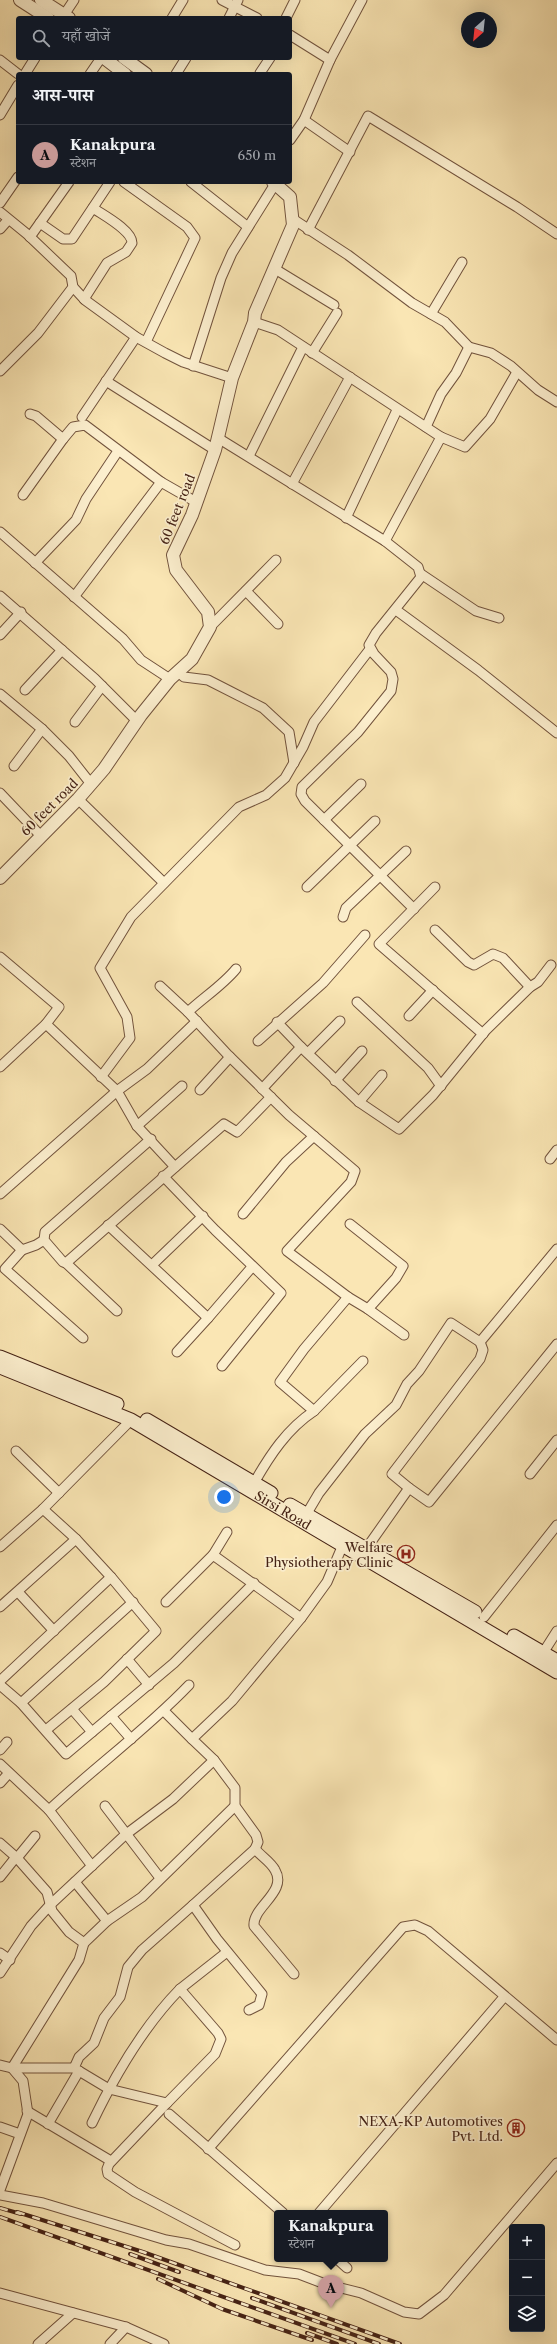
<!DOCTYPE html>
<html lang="hi">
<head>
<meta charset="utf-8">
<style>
  :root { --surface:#171b24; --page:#242831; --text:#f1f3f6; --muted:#9ea1a6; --line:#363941; --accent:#c59692 }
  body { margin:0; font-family:"Libre Caslon Text","Noto Serif Devanagari",serif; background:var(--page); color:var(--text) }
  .controls { position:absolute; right:12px; bottom:12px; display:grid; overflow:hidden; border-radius:4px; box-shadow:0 4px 16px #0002 }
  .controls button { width:36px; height:36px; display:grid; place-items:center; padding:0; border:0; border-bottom:1px solid var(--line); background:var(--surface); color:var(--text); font:20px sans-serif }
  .compass { position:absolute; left:461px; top:12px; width:36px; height:36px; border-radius:50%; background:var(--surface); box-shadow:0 4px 16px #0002; rotate:207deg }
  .you { position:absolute; left:224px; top:1497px; width:14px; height:14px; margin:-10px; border:3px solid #fff; border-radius:50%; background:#1a73e8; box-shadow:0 0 0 6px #1a73e833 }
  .badge { display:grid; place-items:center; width:26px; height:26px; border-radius:50%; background:var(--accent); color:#111; font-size:13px; font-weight:700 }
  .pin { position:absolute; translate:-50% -33px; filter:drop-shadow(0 1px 2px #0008) }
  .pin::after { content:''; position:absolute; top:21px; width:14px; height:12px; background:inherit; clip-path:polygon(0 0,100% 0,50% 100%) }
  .popup { position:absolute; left:274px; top:2210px; width:114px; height:52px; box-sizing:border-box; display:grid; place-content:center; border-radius:4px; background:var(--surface); filter:drop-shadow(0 1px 3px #0005); font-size:13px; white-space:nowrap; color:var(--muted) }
  .popup b { font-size:15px; color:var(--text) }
  .popup::after { content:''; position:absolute; left:50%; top:100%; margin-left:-8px; border:8px solid transparent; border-top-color:var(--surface) }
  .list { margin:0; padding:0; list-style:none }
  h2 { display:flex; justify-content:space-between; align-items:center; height:52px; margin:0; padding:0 16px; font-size:17px }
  h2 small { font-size:13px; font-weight:400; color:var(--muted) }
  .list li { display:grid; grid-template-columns:26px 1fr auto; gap:12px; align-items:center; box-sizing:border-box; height:60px; padding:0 16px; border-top:1px solid var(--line) }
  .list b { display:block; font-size:15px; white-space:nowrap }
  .list p { margin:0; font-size:13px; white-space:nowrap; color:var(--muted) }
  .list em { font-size:13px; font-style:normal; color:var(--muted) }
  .icon { flex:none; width:22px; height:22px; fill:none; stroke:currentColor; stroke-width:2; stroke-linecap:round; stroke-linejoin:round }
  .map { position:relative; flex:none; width:557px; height:2344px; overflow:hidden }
  .search { position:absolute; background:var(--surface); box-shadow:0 4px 16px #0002; left:16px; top:16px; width:276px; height:44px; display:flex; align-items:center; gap:10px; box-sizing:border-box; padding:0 14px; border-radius:4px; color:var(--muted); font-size:15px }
  .panel { position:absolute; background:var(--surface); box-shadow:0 4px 16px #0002; left:16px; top:72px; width:276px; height:112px; border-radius:4px }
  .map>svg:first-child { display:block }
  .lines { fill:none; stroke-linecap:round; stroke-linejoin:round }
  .minor-casing { stroke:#72533d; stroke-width:11 }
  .tertiary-casing { stroke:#72533d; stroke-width:14 }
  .secondary-casing { stroke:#452215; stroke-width:15 }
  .minor { stroke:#fcefce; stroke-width:9 }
  .tertiary { stroke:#fcefce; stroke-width:12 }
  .secondary { stroke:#fcefce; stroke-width:13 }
  .rail-casing { stroke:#452215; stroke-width:4 }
  .rail { stroke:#fcefce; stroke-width:2.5; stroke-dasharray:8; stroke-linecap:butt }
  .labels { text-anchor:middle; stroke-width:3.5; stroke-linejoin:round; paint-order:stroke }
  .street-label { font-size:13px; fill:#452215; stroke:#fcefce }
  .poi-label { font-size:13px; fill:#452215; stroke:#fcefce; text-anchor:end }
</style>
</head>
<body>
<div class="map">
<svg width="557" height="2344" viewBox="0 0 557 2344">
  <rect width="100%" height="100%" fill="#fae6b4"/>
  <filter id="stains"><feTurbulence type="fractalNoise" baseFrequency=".005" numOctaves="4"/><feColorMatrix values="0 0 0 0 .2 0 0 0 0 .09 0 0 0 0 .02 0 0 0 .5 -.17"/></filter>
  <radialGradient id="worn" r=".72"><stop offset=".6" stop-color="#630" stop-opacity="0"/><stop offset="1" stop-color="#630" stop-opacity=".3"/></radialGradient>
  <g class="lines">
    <defs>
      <g id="minor">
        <polyline points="222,0 257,18"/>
        <polyline points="62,18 74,0"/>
        <polyline points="172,18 183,0"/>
        <polyline points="229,18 238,0"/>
        <polyline points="286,18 295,0"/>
        <polyline points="290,35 330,60"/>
        <polyline points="0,60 18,74"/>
        <polyline points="260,73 270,58"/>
        <polyline points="25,74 35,58"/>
        <polyline points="90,74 101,58"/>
        <polyline points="176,74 186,58"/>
        <polyline points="0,115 18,85"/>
        <polyline points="304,120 350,152"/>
        <polyline points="290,140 304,120 330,60 362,0"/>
        <polyline points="124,182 187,227 195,238 146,342"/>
        <polyline points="191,182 248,227"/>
        <polyline points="0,203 18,177"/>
        <polyline points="0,212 27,234 71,276 73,287 85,300 136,337 165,353 183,362 232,378"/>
        <polyline points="293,219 348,255 412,303 445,322 469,347 491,353 511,366 538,390 557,402"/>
        <polyline points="40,223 63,239 72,239 110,182"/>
        <polyline points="0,229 8,220"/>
        <polyline points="308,230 368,116 517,207 557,234"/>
        <polyline points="30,237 69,182"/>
        <polyline points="275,269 334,305"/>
        <path d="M84 299 107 263 126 252 132 243C132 230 103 215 93 208"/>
        <polyline points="431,314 462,262"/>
        <polyline points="254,322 278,330 441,437 465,447 490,419 517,372"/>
        <polyline points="312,353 337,313"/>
        <polyline points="193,366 221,278 232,253 275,184"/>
        <polyline points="0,371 38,333 73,287"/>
        <polyline points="106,381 215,450"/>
        <polyline points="30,414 36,416 63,439 73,427 85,425 161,482"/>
        <polyline points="82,417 136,337"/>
        <polyline points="426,427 441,394 456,373 469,347"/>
        <polyline points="218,438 385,541 418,567 421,577 376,633 369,645 374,654 391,672 393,679 391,691 358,732 302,787 301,794 305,801 414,909"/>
        <polyline points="249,456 303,347"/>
        <polyline points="292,484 350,377"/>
        <polyline points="23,495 63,439"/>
        <polyline points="346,518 397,410"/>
        <polyline points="0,532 123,639 141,660 170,679"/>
        <polyline points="385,541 441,437"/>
        <polyline points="35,563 76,520 86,499 118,451"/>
        <polyline points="421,574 476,611 499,618"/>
        <polyline points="246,591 278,624"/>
        <polyline points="0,596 95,679 137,721"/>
        <polyline points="74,597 161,482 196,502"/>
        <polyline points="396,610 478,670 557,733"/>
        <polyline points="210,627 276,560"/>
        <polyline points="0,635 21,612"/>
        <polyline points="178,672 184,677 208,680 263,708 289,732 294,763"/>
        <polyline points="25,690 62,650"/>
        <polyline points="0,694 42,729 69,756 91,784"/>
        <polyline points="75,722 102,686"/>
        <polyline points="14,766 42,729"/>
        <polyline points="0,793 40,835"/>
        <polyline points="78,799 164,883"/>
        <polyline points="324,820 361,784"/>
        <polyline points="307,887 375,821"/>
        <polyline points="435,887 379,944 483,1034"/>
        <polyline points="343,917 346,908 406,851"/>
        <polyline points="435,930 468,962 474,965 493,954 503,958 530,987"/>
        <polyline points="0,957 59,1007 46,1024 0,1067"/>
        <path d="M236 969C223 985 204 997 188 1012L228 1055 289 1115 355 1171 351 1182 287 1251 348 1297 368 1309 396 1278 403 1266 350 1224"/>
        <polyline points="160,986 188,1012"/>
        <polyline points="357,1002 428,1068 441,1086"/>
        <polyline points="409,1016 433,990"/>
        <polyline points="277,1022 301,1047"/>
        <polyline points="46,1024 117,1091 137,1126 175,1167"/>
        <polyline points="258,1041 323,983 365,935"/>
        <polyline points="308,1053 340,1021"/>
        <polyline points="101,1077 130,1038 127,1017 100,968 131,917 239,807 266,795 285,778 303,747 314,722 370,649"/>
        <polyline points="335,1081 362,1051"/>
        <polyline points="262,1089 301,1047 359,1102 399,1129 433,1095 486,1030 530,987 538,982 551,965"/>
        <polyline points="200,1090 230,1057"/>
        <polyline points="359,1102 382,1075"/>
        <polyline points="137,1126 182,1086"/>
        <polyline points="550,1159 557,1150"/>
        <polyline points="163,1176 215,1230 281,1293 222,1366"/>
        <polyline points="0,1194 117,1091 147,1069 197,1021"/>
        <polyline points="243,1214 286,1162 314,1136"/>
        <polyline points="108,1225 208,1318 252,1267"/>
        <polyline points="0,1229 22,1250 36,1245 44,1240"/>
        <polyline points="22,1250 5,1269 83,1338"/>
        <polyline points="66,1263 63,1262 44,1240 45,1232 151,1139"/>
        <polyline points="152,1265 203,1216"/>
        <polyline points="368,1309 404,1335"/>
        <polyline points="117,1311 66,1263 224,1124 237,1132 271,1097"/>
        <polyline points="480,1342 557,1249"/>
        <polyline points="177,1352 208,1318"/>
        <polyline points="314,1411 363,1361"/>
        <polyline points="16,1451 59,1493"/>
        <polyline points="530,1474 557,1440"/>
        <path d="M254 1483C270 1455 287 1429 314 1411L280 1382 304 1349 348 1297"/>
        <polyline points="43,1509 76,1539"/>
        <polyline points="306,1515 319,1493 365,1434 396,1405 407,1384 419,1371 451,1323 480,1342 483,1350 480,1359 392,1474 409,1488"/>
        <polyline points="0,1547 43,1509 131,1420"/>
        <polyline points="366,1549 409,1488 429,1502 557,1344"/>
        <polyline points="213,1555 227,1532"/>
        <polyline points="18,1592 54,1631"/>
        <polyline points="166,1602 213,1555 301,1618"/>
        <polyline points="0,1607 76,1539 111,1577 156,1631 104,1682 46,1730"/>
        <polyline points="484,1617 557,1525"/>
        <polyline points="543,1653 557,1631"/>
        <polyline points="127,1659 149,1685"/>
        <polyline points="0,1681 111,1577"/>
        <polyline points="0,1685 21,1703 66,1754 174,1663 254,1583"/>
        <polyline points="21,1703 133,1602"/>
        <polyline points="72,1709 92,1732"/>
        <polyline points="164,1711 192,1739"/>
        <polyline points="111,1716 131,1739"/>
        <polyline points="0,1750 7,1742"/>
        <polyline points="0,1764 49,1810"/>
        <polyline points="0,1783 9,1773"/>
        <polyline points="105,1806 160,1878"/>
        <polyline points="0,1843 17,1858 47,1892 52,1911 69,1932 84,1943 79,1960 12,2068 23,2081 28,2114 0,2190"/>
        <path d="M255 1849C261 1856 271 1862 275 1870 288 1892 252 1907 254 1926L294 1974"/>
        <polyline points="17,1858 35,1836"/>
        <path d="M92 1866 49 1810C95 1767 146 1730 189 1685"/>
        <polyline points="0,1877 16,1857"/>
        <polyline points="75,1882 107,1921"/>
        <polyline points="193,1905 142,1950 128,1967 120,1997 104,2018 94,2043 79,2057 74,2068 109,2089 167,2103 215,2054 221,2039 218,2033 180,1989 227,1952"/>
        <polyline points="84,1943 107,1921 142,1897 235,1806"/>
        <polyline points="0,1953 10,1960"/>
        <polyline points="0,1973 31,1926 50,1905 125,1835 173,1799 214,1760"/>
        <polyline points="249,2010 259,2005 262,1994 217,1939 193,1905 255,1849 258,1842 256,1835 235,1806 235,1788 214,1760 192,1739 232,1701 301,1618 327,1582 342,1547"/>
        <polyline points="0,2065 12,2068 74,2068"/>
        <polyline points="167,2103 109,2164 107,2169 108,2174 135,2192 235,2245"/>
        <polyline points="27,2111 111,2161"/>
        <polyline points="169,2114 283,2213"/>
        <path d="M92 2123C115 2075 143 2027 180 1989"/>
        <polyline points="48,2124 79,2071"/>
        <polyline points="0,2127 20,2134"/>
        <polyline points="208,2149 403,1927 415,1925 428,1931 557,2040"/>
        <polyline points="0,2195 43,2203 166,2240 189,2244 265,2270 299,2274 325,2284 361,2293 404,2312 419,2314 444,2295 557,2163"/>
        <polyline points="319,2213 504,1997"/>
        <polyline points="337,2259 347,2268"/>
        <polyline points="0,2293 126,2327 164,2344"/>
        <polyline points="38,2344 73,2313"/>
        <polyline points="110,2344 126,2327"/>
      </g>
      <g id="tertiary">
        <polyline points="20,0 48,18"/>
        <polyline points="41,0 69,18"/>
        <polyline points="104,58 125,74"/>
        <polyline points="124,58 146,74"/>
        <polyline points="0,878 78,799 104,769 141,715 170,679 192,659 210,627 208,612 176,570 173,555 192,515 215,450 232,378 254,322 255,313 293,225 290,197 273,182"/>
      </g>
      <g id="secondary">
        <polyline points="0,1357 117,1404"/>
        <path id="s1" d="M0 1367 131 1420 557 1672"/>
        <polyline points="147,1420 271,1493"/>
        <polyline points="290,1505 475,1612"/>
        <polyline points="514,1636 557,1661"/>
      </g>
    </defs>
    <use href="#minor" class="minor-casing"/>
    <use href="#tertiary" class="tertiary-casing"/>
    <use href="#secondary" class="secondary-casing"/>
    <use href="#minor" class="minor"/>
    <use href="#tertiary" class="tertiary"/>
    <use href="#secondary" class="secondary"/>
    <defs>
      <g id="rail">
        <polyline points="0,2208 21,2214"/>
        <polyline points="17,2212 143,2252 400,2344"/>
        <polyline points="0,2217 355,2344"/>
        <polyline points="130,2254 179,2272"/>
        <polyline points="158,2279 222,2309 312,2340"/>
        <polyline points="252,2298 379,2344"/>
        <polyline points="307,2333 337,2344"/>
      </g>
    </defs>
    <use href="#rail" class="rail-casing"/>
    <use href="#rail" class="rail"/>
  </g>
  <defs>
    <symbol id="hospital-ring" viewBox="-11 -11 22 22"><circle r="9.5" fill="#fcefce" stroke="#8f2418" stroke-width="1.5"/><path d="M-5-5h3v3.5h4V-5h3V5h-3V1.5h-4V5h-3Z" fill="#8f2418"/></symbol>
    <symbol id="building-ring" viewBox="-11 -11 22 22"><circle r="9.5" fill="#fcefce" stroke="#8f2418" stroke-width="1.5"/><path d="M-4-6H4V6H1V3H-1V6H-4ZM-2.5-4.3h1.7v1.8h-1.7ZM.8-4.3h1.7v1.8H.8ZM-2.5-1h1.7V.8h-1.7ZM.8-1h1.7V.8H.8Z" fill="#8f2418"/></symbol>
  </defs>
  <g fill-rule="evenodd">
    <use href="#hospital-ring" x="396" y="1544" width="20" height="20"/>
    <use href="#building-ring" x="506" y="2118" width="20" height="20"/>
  </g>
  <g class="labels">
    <g class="street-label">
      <text transform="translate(177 509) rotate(-68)" y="5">60 feet road</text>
      <text transform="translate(49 807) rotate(-45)" y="5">60 feet road</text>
      <text dy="5" stroke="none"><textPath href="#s1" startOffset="318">Sirsi Road</textPath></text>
    </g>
    <g class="poi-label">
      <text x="393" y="1552">Welfare<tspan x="393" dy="15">Physiotherapy Clinic</tspan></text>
      <text x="503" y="2126">NEXA-KP Automotives<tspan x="503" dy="15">Pvt. Ltd.</tspan></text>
    </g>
  </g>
  <rect width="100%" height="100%" filter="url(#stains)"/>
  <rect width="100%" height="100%" fill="url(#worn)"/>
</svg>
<div class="controls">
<button>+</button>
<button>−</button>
<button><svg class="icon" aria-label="layers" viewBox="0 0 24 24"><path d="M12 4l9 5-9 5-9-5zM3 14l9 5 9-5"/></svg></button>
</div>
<svg class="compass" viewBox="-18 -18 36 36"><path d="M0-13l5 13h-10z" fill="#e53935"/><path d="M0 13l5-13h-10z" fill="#9ea1a6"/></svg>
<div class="you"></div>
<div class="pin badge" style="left:331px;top:2308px">A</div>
<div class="popup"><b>Kanakpura</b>स्टेशन</div>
<div class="search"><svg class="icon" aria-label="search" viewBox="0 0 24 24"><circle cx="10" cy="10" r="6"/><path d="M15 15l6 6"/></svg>यहाँ खोजें</div>
<section class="panel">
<h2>आस-पास<small></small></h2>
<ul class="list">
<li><span class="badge">A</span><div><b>Kanakpura</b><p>स्टेशन</p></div><em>650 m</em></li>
</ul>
</section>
</div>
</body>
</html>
